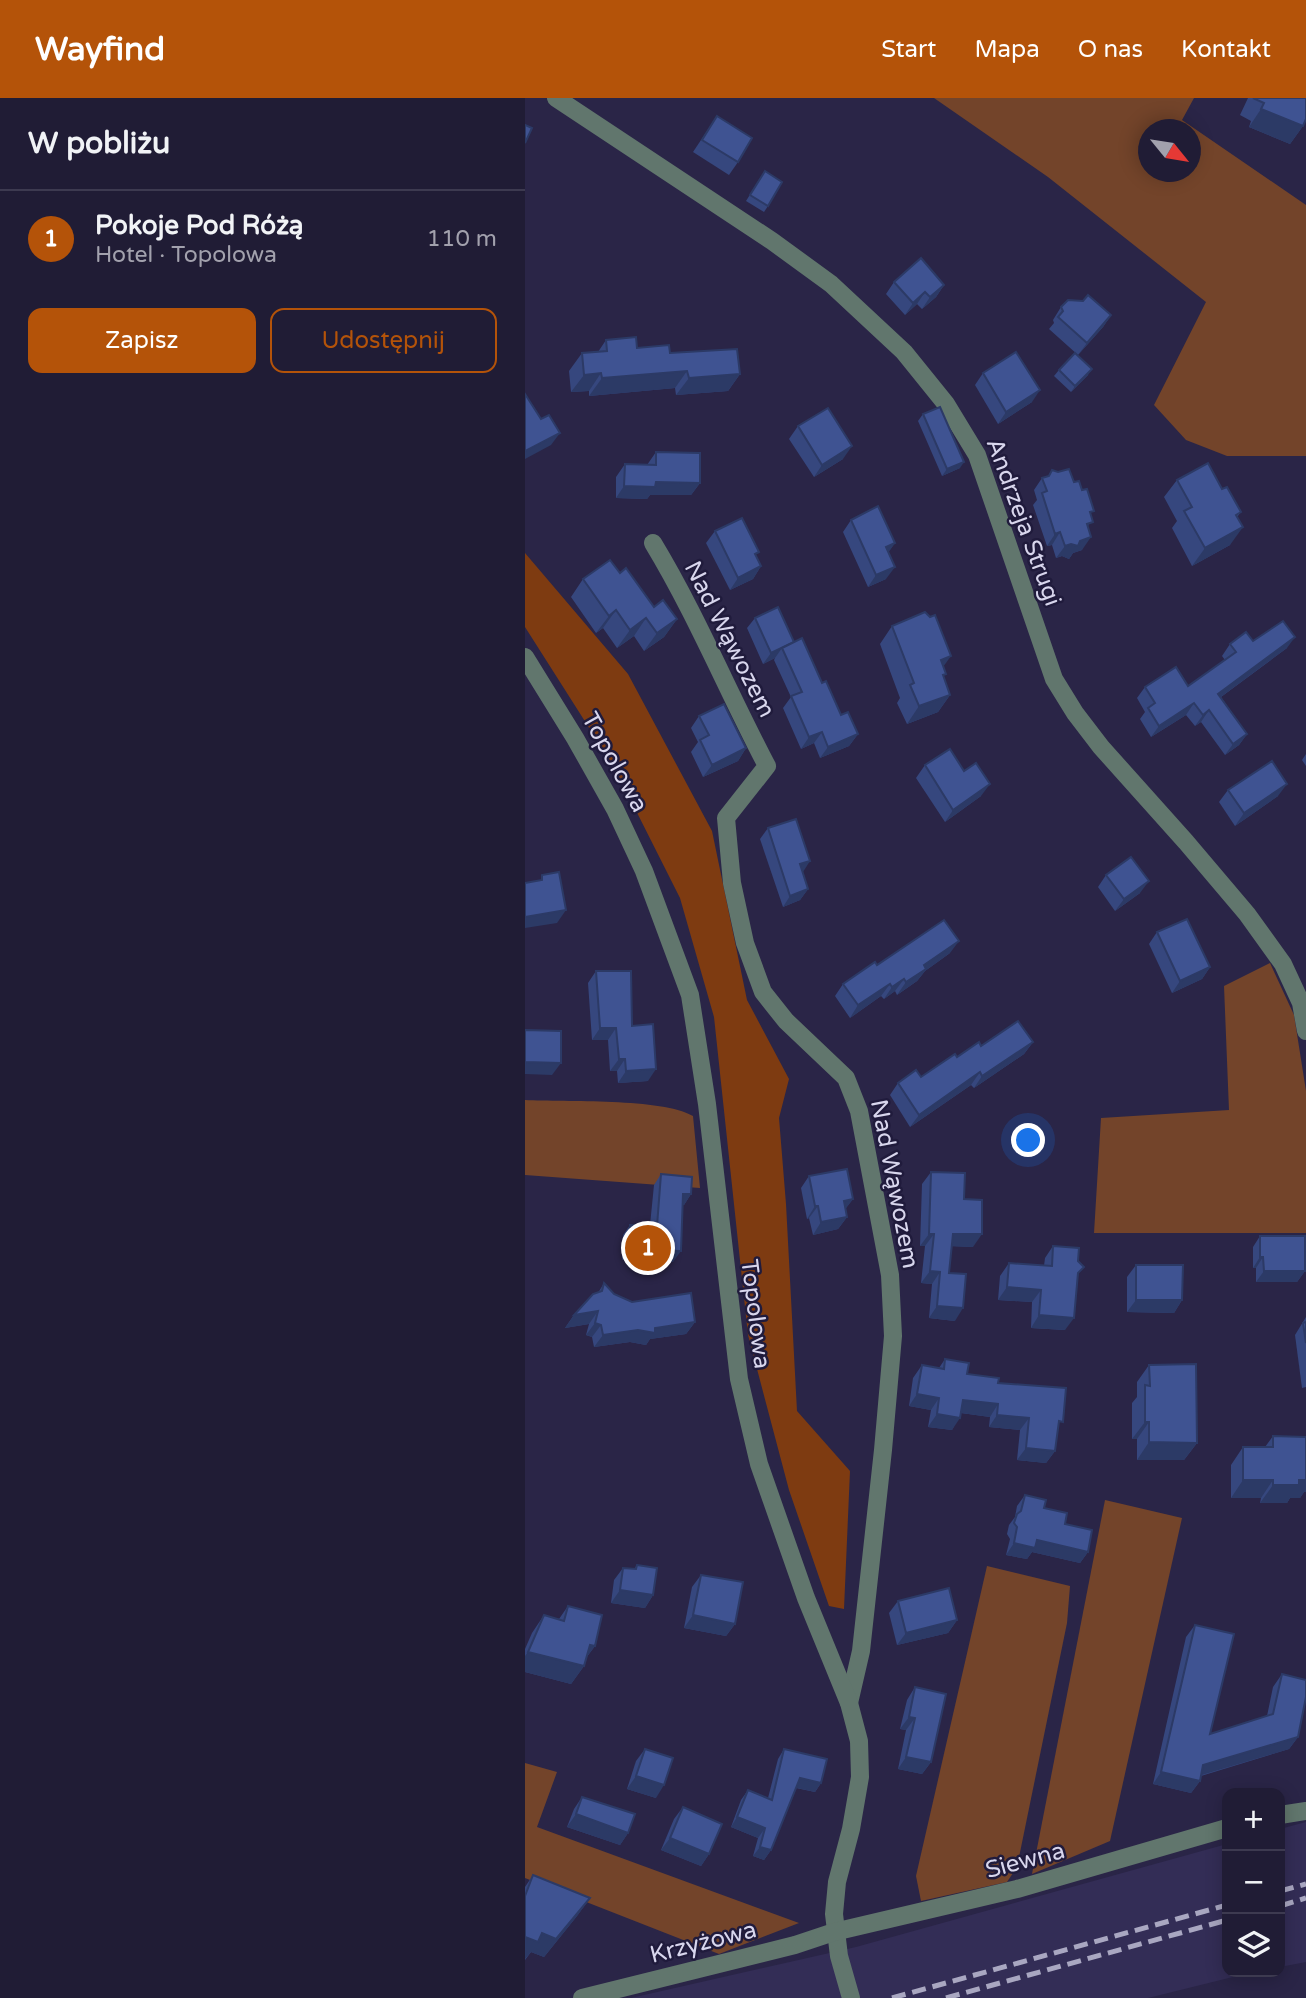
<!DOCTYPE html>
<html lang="pl">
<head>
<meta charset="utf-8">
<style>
  :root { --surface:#201c35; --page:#28253d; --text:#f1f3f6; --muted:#a2a1ad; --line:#3d3a50; --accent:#b45309 }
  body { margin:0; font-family:"Varela Round",sans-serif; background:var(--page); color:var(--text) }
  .controls { position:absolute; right:21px; bottom:21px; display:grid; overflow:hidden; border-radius:14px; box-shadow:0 4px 18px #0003 }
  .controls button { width:63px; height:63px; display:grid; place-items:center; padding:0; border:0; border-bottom:2px solid var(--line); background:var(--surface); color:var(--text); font:35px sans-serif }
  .compass { position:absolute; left:613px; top:21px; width:63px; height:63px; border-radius:50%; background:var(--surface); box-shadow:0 4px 18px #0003; rotate:120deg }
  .you { position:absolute; left:504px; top:1043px; width:24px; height:24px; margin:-18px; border:5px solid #fff; border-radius:50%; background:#1a73e8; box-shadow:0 0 0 10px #1a73e833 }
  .badge { display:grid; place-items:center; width:46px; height:46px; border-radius:50%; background:var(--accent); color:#fff; font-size:23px; font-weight:700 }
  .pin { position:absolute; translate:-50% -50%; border:4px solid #fff; box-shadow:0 2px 7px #0006 }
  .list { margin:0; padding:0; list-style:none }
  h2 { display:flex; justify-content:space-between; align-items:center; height:91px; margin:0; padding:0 28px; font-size:30px }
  h2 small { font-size:23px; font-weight:400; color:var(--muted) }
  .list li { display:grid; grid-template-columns:46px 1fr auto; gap:21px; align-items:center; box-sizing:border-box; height:98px; padding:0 28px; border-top:2px solid var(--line) }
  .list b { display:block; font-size:26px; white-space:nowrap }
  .list p { margin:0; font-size:23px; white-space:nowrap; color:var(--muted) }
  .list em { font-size:23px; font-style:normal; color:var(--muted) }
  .actions { display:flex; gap:14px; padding:21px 28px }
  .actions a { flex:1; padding:16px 0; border:2px solid var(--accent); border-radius:14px; text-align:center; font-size:24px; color:var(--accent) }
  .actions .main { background:var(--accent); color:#fff }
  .icon { flex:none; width:38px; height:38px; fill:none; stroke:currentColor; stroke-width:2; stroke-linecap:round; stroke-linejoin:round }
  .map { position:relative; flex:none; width:781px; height:1900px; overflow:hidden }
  header { display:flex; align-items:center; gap:42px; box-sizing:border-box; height:98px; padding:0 35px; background:var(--accent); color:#fff }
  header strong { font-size:33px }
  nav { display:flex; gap:38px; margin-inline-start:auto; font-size:24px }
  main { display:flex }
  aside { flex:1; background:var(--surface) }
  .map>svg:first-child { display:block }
  .built { fill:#332d56 }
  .green { fill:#73442a; fill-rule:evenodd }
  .forest { fill:#7e3b11 }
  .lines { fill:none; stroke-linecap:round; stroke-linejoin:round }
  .minor { stroke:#61766d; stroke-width:18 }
  .rail { stroke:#a9a7c1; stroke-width:5; stroke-dasharray:14 7; stroke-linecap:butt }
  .wall { fill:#36477e }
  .shaded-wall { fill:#2c3a66 }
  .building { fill:#3f5392; stroke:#2c3a66; stroke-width:2 }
  .labels { text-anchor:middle; stroke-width:5; stroke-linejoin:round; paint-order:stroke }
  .street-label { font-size:24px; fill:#d8d6ed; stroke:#201b3c }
</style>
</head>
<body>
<header>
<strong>Wayfind</strong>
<nav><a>Start</a><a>Mapa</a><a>O nas</a><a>Kontakt</a></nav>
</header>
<main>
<aside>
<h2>W pobliżu<small></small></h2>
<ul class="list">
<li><span class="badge">1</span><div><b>Pokoje Pod Różą</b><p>Hotel · Topolowa</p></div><em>110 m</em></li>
</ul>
<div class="actions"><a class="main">Zapisz</a><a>Udostępnij</a></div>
</aside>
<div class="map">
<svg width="781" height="1900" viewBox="0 0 781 1900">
  <rect width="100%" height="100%" fill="#2a2547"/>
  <g class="built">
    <polygon points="781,1724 781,1864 755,1869 755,1731"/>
    <polygon points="702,1746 702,1874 728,1874 623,1900 106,1900 331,1849"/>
  </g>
  <g class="green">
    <path d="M409 0H669L657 22 781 107V358H702L661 342 629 307 681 204 523 79ZM624 32H666V74H624Z"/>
    <polygon points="745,865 769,917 781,993 781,1135 569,1135 576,1020 704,1012 699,888"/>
    <path d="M0 1002C39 1004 138 1000 168 1018L175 1090 0 1077Z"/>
    <polygon points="580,1402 657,1420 585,1743 507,1776"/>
    <polygon points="462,1468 545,1488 542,1525 492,1769 482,1784 396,1803 391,1778"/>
    <polygon points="0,1665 32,1674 12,1729 274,1825 194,1856 0,1780"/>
  </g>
  <polygon class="forest" points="0,455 103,576 187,733 222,902 264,981 254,1020 261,1106 272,1313 325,1373 319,1511 304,1508 264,1392 223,1237 189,919 155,800 89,669 0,529"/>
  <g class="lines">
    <g class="minor">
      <polyline points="31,0 247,143 306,186 379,254 421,306 452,357 529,581 550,615 576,649 661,744 722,816 758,866 776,905 781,933"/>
      <path d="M128 445C171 516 203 594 242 668L201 720 207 785 220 845 238 894 261 923 321 980 334 1013 365 1177 368 1238 358 1352 336 1553 324 1605"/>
      <polyline points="0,559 50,640 90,711 119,773 165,897 182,1006 214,1281 234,1366 281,1500 324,1605 334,1643 335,1679 326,1731 312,1784 309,1816 314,1858 326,1900"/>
      <polyline points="755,1717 781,1713"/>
      <polyline points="57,1900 270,1847 309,1834 492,1791 702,1730"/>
    </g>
    <g class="rail">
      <polyline points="755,1793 781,1786"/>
      <polyline points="755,1808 781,1800"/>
      <polyline points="367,1900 702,1807"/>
      <polyline points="421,1900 702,1822"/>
    </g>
  </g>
  <g class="wall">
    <polygon points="723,0 781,0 778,28 765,46 724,29 726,23 715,17"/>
    <polygon points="192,18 213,64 204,77 168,54"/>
    <polygon points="240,73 243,108 239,114 221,103"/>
    <polygon points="369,184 419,187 411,199 397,211 392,206 380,217 361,196"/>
    <polygon points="558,203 586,217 578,229 553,257 524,231 529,225 528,222 536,209"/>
    <polygon points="81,242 112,250 145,255 215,276 203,293 151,297 150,290 64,298 64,293 46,294 44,273 57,255 73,254"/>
    <polygon points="534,272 563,277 546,294 529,278"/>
    <polygon points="458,275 507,304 473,326 450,287"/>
    <polygon points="398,316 435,370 417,378 393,323"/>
    <polygon points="273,328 318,361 289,379 264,341"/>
    <polygon points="131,354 175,385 166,397 125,397 122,401 91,400 91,379 100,366 122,367"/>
    <polygon points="527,372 549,384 566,417 557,452 548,455 544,461 537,458 531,460 527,447 522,448 508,407 512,402 509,392 517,380 523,378"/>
    <polygon points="652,382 697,391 716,414 712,419 705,447 667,468 647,430 652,423 639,399"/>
    <polygon points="326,422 370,445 363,454 361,481 343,489 318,434"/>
    <polygon points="190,433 231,458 236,468 228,481 205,492 181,445"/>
    <polygon points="95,475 129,509 152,521 139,539 119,553 109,538 92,550 78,530 71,535 46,499 58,481"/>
    <polygon points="230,520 269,544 297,585 316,617 333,636 324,648 295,660 289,645 276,651 258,610 266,599 249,562 250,560 238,566 222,530"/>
    <polygon points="367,528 418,568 419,580 425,597 413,614 382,626 372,605 375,600 355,546"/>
    <polygon points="728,543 762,550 696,599 722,636 714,647 700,657 676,624 670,628 661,617 626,639 615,621 620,614 612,600 620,589 663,588 700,562 697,558 705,546"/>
    <polygon points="174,618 221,650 213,663 178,679 166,654 173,644 166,630"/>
    <polygon points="781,656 781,668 777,662"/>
    <polygon points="400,667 456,698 420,724 391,680"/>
    <polygon points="703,692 753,698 710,728 694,704"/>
    <polygon points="243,730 277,774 283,791 275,802 258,809 235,741"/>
    <polygon points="581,777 615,795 590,813 573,789"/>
    <polygon points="632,834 685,869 677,881 647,895 624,846"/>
    <polygon points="425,855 400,873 392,883 372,897 370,893 359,901 356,898 325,920 310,898 318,886 352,867"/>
    <polygon points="71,873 107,928 123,983 93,985 92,973 85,973 83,942 67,942 63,885"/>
    <polygon points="508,944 499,956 449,990 446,987 385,1029 365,997 373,985 396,979 432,959 456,948"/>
    <polygon points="406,1074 439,1101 448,1149 427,1148 424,1175 430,1223 404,1220 407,1186 396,1185 400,1148 395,1148 397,1086"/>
    <polygon points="136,1076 166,1096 159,1107 157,1107 148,1164 97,1162 98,1137 105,1127 125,1127 129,1087"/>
    <polygon points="284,1078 328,1101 320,1111 322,1119 313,1131 288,1137 284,1120 282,1121 276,1090"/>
    <polygon points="735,1138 780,1173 772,1184 731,1184 731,1170 728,1170 728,1149"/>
    <polygon points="528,1148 552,1179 540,1232 506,1230 507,1204 473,1202 475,1178 484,1165 519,1168 520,1160"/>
    <polygon points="611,1167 657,1202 649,1215 602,1214 602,1179"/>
    <polygon points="79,1185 89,1196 107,1204 170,1224 161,1236 125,1241 121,1247 105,1244 69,1249 67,1239 61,1237 64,1226 40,1230 49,1217 73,1195"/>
    <polygon points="781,1219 781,1289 777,1290 770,1237"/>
    <polygon points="420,1261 442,1276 473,1285 533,1332 530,1353 521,1365 492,1362 495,1332 464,1329 465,1319 436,1315 427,1332 403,1329 406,1312 384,1308 388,1280 397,1267 414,1270"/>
    <polygon points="624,1267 672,1345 659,1362 612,1362 612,1341 607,1341 607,1305 612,1299 612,1284"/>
    <polygon points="748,1338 779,1394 775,1400 765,1400 762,1405 735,1405 736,1400 706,1400 706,1367 718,1349 740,1349"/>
    <polygon points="500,1397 519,1410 540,1426 563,1454 555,1465 507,1454 502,1461 481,1457 485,1441 482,1436 484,1427 490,1419 492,1408"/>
    <polygon points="112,1467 128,1497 120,1510 86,1505 89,1482 98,1470 109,1471"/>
    <polygon points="176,1477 210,1526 201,1538 159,1530 167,1489"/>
    <polygon points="373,1503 432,1522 423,1535 372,1547 364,1515"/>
    <polygon points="43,1508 70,1548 61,1560 59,1568 46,1586 0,1574 0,1551 7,1535 19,1517 34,1521"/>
    <polygon points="670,1527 685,1636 742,1618 748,1589 757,1576 773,1639 764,1651 676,1678 675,1683 666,1695 628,1686 661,1539"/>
    <polygon points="390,1589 406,1664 397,1676 373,1671 381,1632 375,1631 382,1602"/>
    <polygon points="120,1651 131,1700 102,1691 111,1663"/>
    <polygon points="259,1651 296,1685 290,1694 271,1690 246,1752 239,1762 228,1758 233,1740 206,1729 216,1702 223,1692 243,1700 253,1661"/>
    <polygon points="57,1699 103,1735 95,1747 42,1729 49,1711"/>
    <polygon points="158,1709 184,1756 176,1768 136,1752 149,1721"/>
    <polygon points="8,1777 65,1800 52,1818 19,1859 6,1854 0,1862 0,1789"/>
  </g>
  <g class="shaded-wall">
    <polygon points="736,11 778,28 765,46 724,29"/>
    <polygon points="419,187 411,199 397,211 405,199"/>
    <polygon points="400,194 392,206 380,217 388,205"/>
    <polygon points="586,217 578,229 553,257 562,245"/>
    <polygon points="567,271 563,277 546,294 550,288"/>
    <polygon points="162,273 150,290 64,298 77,280"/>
    <polygon points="76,275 64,293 46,294 59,277"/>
    <polygon points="215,276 203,293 151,297 164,280"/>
    <polygon points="515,292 507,304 473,326 481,314"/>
    <polygon points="35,335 26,347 0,361 0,353"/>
    <polygon points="327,348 318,361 289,379 297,367"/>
    <polygon points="439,364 435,370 417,378 422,371"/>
    <polygon points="131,384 175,385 166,397 125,397 122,401 91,400 99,388"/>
    <polygon points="718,429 705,447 667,468 680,450"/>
    <polygon points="535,434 527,447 522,448 530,436"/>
    <polygon points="566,439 557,452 548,455 544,461 537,458 531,460 540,448"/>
    <polygon points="370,445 361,458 361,449"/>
    <polygon points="236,468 228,481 205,492 213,480"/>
    <polygon points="370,469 361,481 343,489 351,477"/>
    <polygon points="91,512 78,530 71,535 84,518"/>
    <polygon points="121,520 109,538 92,550 105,532"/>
    <polygon points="152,521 139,539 119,553 132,535"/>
    <polygon points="770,539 762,550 685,607 693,596"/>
    <polygon points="269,544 257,550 250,560 238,566 246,555"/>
    <polygon points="426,558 413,576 416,562"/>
    <polygon points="425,597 413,614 382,626 394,608"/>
    <polygon points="669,605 661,617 626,639 634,628"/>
    <polygon points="684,612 676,624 670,628 678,617"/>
    <polygon points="297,634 289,645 276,651 284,639"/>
    <polygon points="333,636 324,648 295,660 303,649"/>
    <polygon points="722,636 714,647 700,657 708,646"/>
    <polygon points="221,650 213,663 178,679 187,667"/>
    <polygon points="465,686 456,698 420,724 428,712"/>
    <polygon points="762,686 753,698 710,728 719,715"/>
    <polygon points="285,763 278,774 275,766"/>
    <polygon points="624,783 615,795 590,813 599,801"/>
    <polygon points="283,791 275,802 258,809 265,798"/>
    <polygon points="41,812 32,825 0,830 0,819"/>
    <polygon points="434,843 425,855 400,873 392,883 372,897 381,884 399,867"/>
    <polygon points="685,869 677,881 647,895 655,883"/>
    <polygon points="379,881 370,893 359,901 367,889"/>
    <polygon points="365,886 356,898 325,920 333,907"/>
    <polygon points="75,930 91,930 83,942 67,942"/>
    <polygon points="508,944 499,956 449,990 457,978"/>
    <polygon points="94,961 100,961 92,973 85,973"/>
    <polygon points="0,964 36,965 27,977 0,976"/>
    <polygon points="131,971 123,983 93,985 101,973"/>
    <polygon points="455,974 446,987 385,1029 394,1017"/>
    <polygon points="158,1096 166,1096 159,1107 150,1106"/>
    <polygon points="328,1101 319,1113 319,1103"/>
    <polygon points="290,1108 293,1108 284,1120 282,1121"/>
    <polygon points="322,1119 313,1131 288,1137 296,1124"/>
    <polygon points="404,1136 409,1136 400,1148 395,1148"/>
    <polygon points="428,1136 457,1136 448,1149 419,1148"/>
    <polygon points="104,1152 156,1153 148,1164 97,1162"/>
    <polygon points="735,1159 738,1159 731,1170 728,1170"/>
    <polygon points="405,1173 415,1174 407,1186 396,1185"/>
    <polygon points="739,1173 780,1173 772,1184 731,1184"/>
    <polygon points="482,1189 516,1192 507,1204 473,1202"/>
    <polygon points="611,1202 657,1202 649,1215 602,1214"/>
    <polygon points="412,1208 438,1210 430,1223 404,1220"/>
    <polygon points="73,1213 64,1226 40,1230 49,1217"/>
    <polygon points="514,1217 549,1220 540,1232 506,1230"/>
    <polygon points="170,1224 161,1236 125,1241 121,1247 105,1244 69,1249 78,1237"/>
    <polygon points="70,1225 76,1227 67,1239 61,1237"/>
    <polygon points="392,1296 414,1300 406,1312 384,1308"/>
    <polygon points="438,1302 473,1306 465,1319 429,1314"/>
    <polygon points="412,1316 435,1320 427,1332 403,1329"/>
    <polygon points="472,1317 504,1320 495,1332 464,1329"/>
    <polygon points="620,1324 624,1324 612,1341 607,1341"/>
    <polygon points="624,1344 672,1345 659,1362 612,1362"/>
    <polygon points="501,1350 530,1353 521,1365 492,1362"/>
    <polygon points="718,1382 748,1382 736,1400 706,1400"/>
    <polygon points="774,1382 781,1382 781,1394 779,1394 775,1400 765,1400 762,1405 735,1405 748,1387"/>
    <polygon points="512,1442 563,1454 555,1465 507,1454 502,1461 481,1457 489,1445"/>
    <polygon points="95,1492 128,1497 120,1510 86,1505"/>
    <polygon points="168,1517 210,1526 201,1538 159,1530"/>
    <polygon points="432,1522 423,1535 372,1547 381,1535"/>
    <polygon points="65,1547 70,1548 57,1565"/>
    <polygon points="3,1554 59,1568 46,1586 0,1574 0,1558"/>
    <polygon points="384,1619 390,1620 381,1632 375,1631"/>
    <polygon points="773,1639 764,1651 670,1679 678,1667"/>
    <polygon points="381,1659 406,1664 397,1676 373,1671"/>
    <polygon points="636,1674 675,1683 666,1695 628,1686"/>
    <polygon points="111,1678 139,1687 131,1700 102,1691"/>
    <polygon points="275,1680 296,1685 290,1694 268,1689"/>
    <polygon points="51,1716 103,1735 95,1747 42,1729"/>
    <polygon points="212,1719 240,1730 233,1740 206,1729"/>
    <polygon points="145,1740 184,1756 176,1768 136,1752"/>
    <polygon points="235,1749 246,1752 239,1762 228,1758"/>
    <polygon points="65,1800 52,1818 19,1859 6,1854 0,1861 0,1839"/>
  </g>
  <g class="building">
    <polygon points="728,0 781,0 781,21 778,28 736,11 739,5"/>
    <polygon points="192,18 227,40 213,64 177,42"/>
    <polygon points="0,27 7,30 0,45"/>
    <polygon points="240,73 257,84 243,108 225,97"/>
    <polygon points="396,160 419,187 405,199 400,194 388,205 369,184"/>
    <polygon points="563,197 586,217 562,245 533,219 538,213 536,209 543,202 558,203"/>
    <polygon points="111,239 112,250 144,247 145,255 212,251 215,276 164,280 162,273 77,280 76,275 59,277 57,255 82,253 81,242"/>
    <polygon points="491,254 515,292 481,314 458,275"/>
    <polygon points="550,255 567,271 550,288 534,272"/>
    <polygon points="0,296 16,321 24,317 35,335 0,353"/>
    <polygon points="415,309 439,364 422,371 398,316"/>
    <polygon points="303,310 327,348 297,367 273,328"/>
    <polygon points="131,354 175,355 175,385 131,384 130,389 99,388 100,366 131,367"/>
    <polygon points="683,365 697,391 702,389 716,414 711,417 718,429 680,450 659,413 667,409 652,382"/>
    <polygon points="544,371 549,384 554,383 557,392 562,391 569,413 565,414 568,424 562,426 566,439 555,443 553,448 546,446 540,448 535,434 530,436 517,395 522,393 517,380 524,378 527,372 533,374"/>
    <polygon points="353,408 370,445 361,449 370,469 351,477 326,422"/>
    <polygon points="217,420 234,454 230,456 236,468 213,480 190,433"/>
    <polygon points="85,462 95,475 101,470 129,509 138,502 152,521 132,535 121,520 105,532 91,512 84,518 58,481"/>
    <polygon points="253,509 269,544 246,555 230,520"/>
    <polygon points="400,514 405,519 410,517 426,558 416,562 421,576 418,577 425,597 394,608 385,587 389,585 367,528"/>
    <polygon points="758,523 770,539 693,596 722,636 708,646 684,612 678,617 669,605 634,628 623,610 630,605 620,589 651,569 663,588 711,554 705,546 721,534 728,543"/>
    <polygon points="277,540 297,585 301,583 316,617 323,614 333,636 303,649 297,634 284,639 266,598 277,594 257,550"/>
    <polygon points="199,606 221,650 187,667 175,642 184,637 174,618"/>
    <polygon points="425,651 439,673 451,665 465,686 428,712 400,667"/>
    <polygon points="747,663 762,686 719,715 703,692"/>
    <polygon points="271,721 285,763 275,766 283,791 265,798 243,730"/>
    <polygon points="606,759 624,783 599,801 581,777"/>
    <polygon points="34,774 41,812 0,819 0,785 17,782 17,777"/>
    <polygon points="662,821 685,869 655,883 632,834"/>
    <polygon points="419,822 434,843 399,867 401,871 381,884 379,881 367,889 365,886 333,907 318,886 350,864 352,867"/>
    <polygon points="71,873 106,873 107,928 128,926 131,971 101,973 100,961 94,961 91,930 75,930"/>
    <polygon points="493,923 508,944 457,978 455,974 394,1017 373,985 391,972 396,979 430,956 432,959 454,944 456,948"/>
    <polygon points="0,932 36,933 36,965 0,964"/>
    <polygon points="322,1071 328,1101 319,1103 322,1119 296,1124 293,1108 290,1108 284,1078"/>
    <polygon points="406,1074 440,1075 439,1101 457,1102 457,1136 428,1136 424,1175 441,1176 438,1210 412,1208 415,1174 405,1173 409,1136 404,1136"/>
    <polygon points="136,1076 167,1079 166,1096 158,1096 156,1153 104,1152 105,1127 132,1128"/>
    <polygon points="735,1138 780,1138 780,1173 739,1173 738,1159 735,1159"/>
    <polygon points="528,1148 554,1150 553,1163 559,1169 553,1175 549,1220 514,1217 516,1192 482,1189 484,1165 527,1168"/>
    <polygon points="611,1167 658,1167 657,1202 611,1202"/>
    <polygon points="79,1185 89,1196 107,1204 166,1195 170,1224 130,1230 130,1235 113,1232 78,1237 76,1227 70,1225 73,1213 49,1217 68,1196 77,1193"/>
    <polygon points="781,1224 781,1245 778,1225"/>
    <polygon points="420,1261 444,1265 442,1276 474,1280 473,1285 541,1290 538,1324 534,1323 530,1353 501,1350 504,1320 472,1317 473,1306 438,1302 435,1320 412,1316 414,1300 392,1296 397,1267 419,1271"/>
    <polygon points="671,1266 672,1345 624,1344 624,1324 620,1324 620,1287 625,1288 624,1267"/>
    <polygon points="748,1338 781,1339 781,1382 774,1382 774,1387 748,1387 748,1382 718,1382 718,1349 748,1349"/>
    <polygon points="500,1397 521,1402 519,1410 542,1415 540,1426 567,1432 563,1454 512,1442 510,1450 489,1445 492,1429 489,1425 492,1416 496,1413"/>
    <polygon points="112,1467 132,1470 128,1497 95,1492 98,1470 111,1471"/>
    <polygon points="176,1477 218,1484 210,1526 168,1517"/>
    <polygon points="424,1490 432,1522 381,1535 373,1503"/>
    <polygon points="43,1508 77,1517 70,1548 65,1547 59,1568 3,1554 19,1517 39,1523"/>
    <polygon points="670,1527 709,1536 685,1636 748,1616 757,1576 781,1582 781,1599 773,1639 678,1667 675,1683 636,1674"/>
    <polygon points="390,1589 421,1596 406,1664 381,1659 390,1620 384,1619"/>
    <polygon points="120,1651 148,1660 139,1687 111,1678"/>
    <polygon points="259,1651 302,1661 296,1685 275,1680 246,1752 235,1749 240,1730 212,1719 223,1692 247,1702"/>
    <polygon points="57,1699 110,1716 103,1735 51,1716"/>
    <polygon points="158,1709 197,1726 184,1756 145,1740"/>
    <polygon points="8,1777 65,1800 31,1841 17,1835 13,1844 0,1839 0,1798"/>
  </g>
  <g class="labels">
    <g class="street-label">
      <text transform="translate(499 424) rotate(70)" y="8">Andrzeja Strugi</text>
      <text transform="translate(205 541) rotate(63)" y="8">Nad Wąwozem</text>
      <text transform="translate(90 664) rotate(61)" y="8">Topolowa</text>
      <text transform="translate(370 1086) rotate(79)" y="8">Nad Wąwozem</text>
      <text transform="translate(231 1216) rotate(83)" y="8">Topolowa</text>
      <text transform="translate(500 1762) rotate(-15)" y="8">Siewna</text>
      <text transform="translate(178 1844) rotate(-14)" y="8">Krzyżowa</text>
    </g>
  </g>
</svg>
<div class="controls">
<button>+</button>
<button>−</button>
<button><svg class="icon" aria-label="layers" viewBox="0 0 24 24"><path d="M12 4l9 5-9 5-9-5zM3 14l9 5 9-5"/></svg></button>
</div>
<svg class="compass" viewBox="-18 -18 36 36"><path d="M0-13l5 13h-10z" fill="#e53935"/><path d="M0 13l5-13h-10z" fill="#a2a1ad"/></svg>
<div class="you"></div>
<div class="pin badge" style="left:123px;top:1150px">1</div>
</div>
</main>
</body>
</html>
